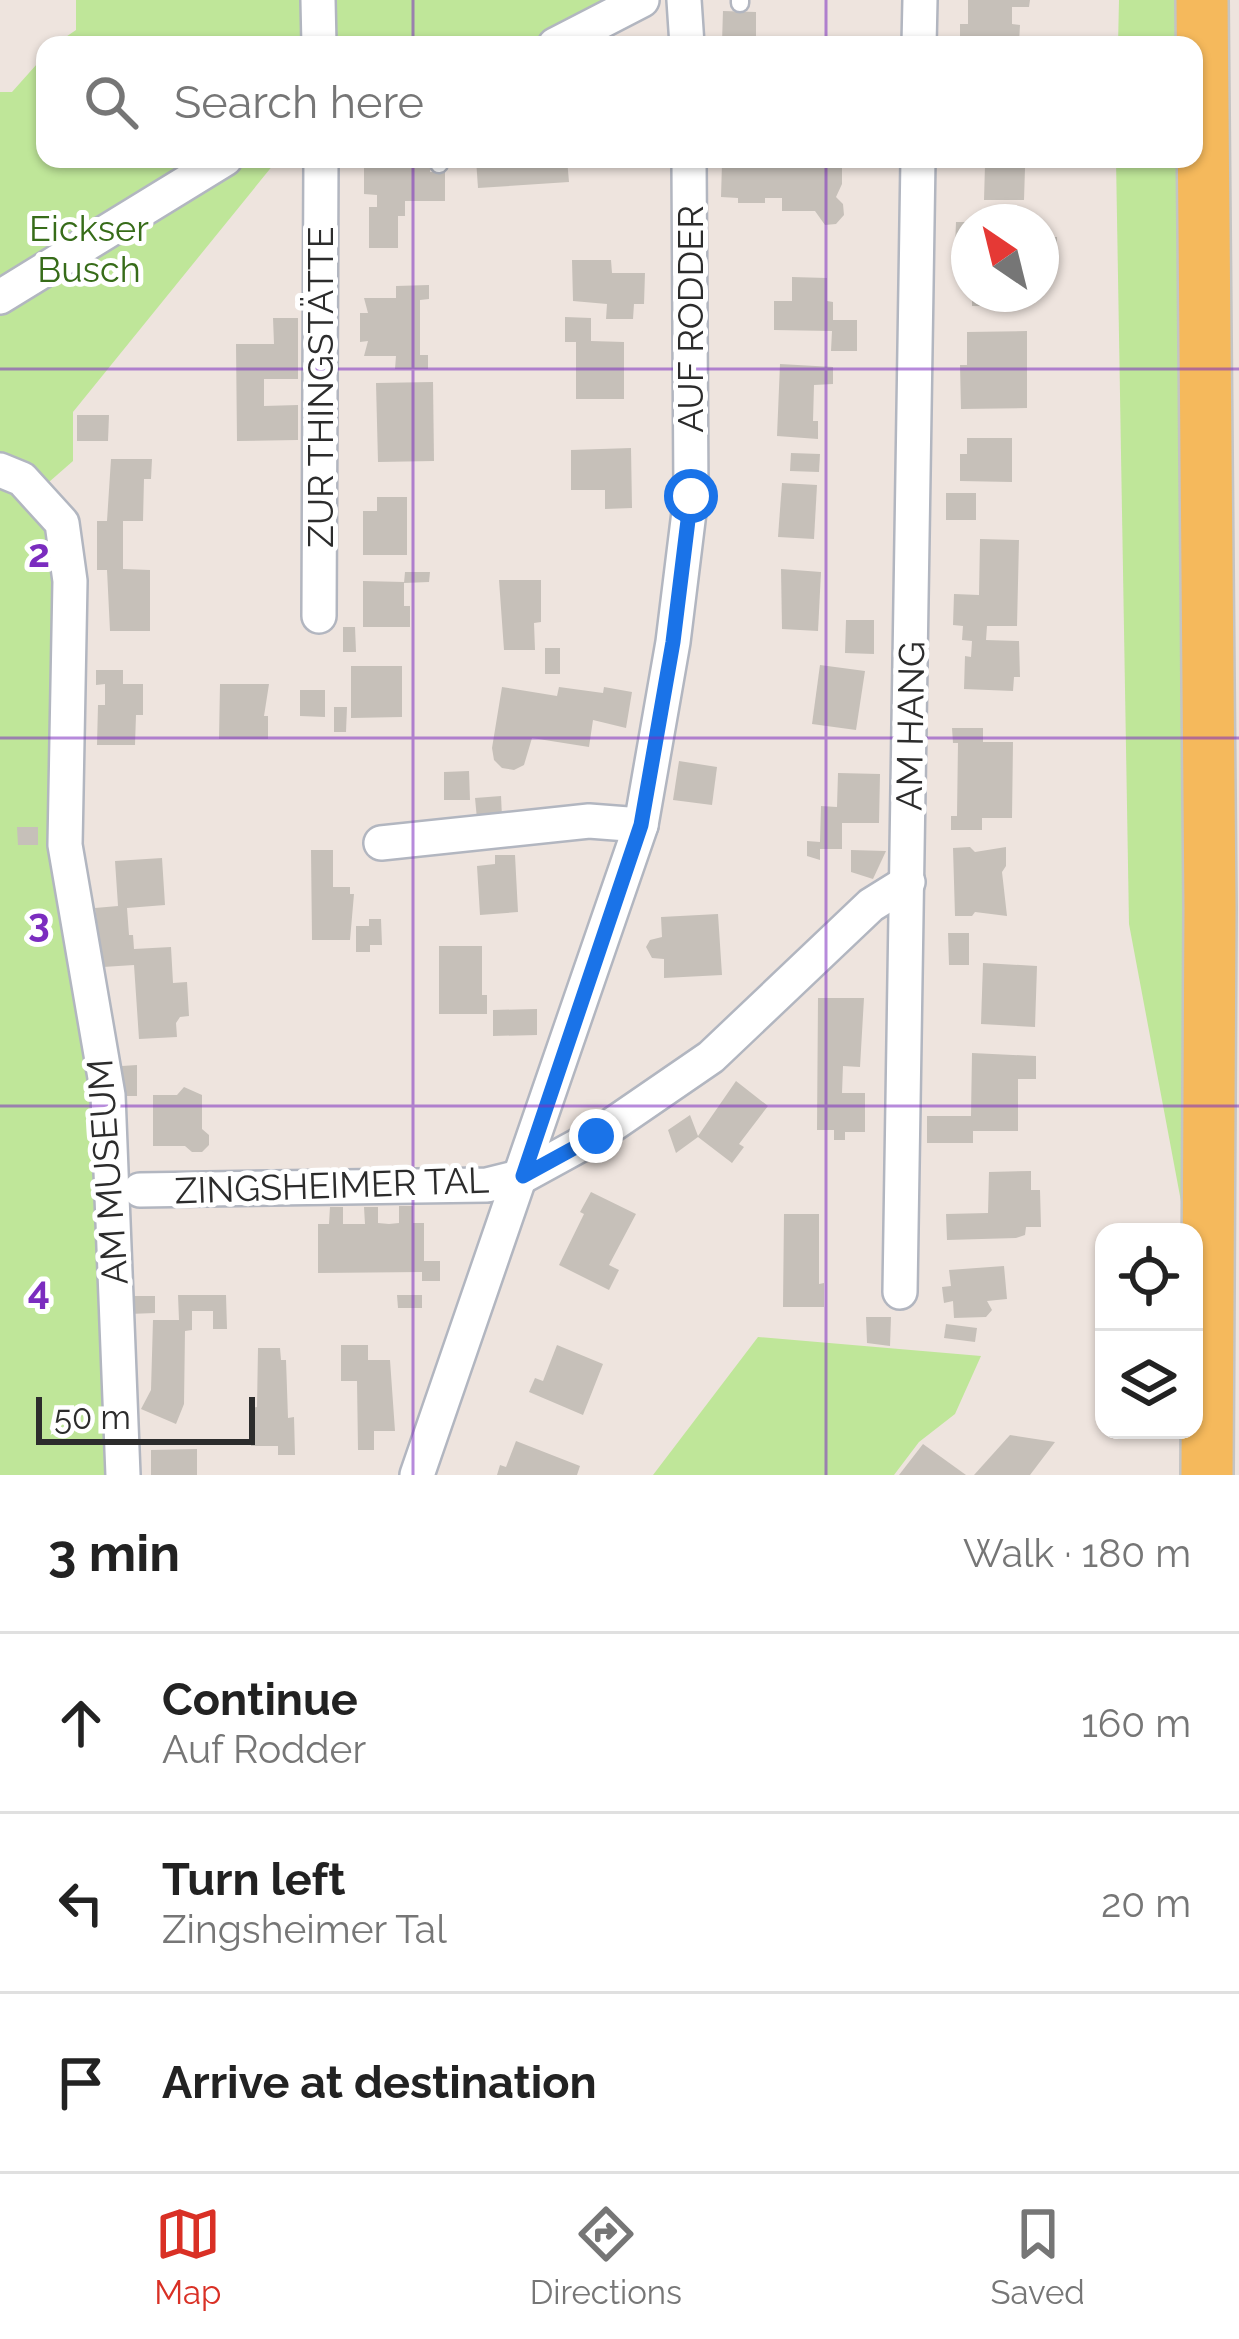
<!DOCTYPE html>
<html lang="en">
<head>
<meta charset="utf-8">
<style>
  :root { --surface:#fff; --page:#f2f2f2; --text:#222; --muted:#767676; --line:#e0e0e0; --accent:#d93025 }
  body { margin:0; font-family:Raleway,sans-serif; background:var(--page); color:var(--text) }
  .controls { position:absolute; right:36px; bottom:36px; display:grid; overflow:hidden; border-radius:24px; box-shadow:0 3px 9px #0004 }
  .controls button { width:108px; height:108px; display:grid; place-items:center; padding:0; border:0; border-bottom:3px solid var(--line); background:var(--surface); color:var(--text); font:60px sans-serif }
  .compass { position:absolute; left:951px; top:204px; width:108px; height:108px; border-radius:50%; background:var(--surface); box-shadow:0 3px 9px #0004; rotate:325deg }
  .scale { position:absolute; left:36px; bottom:30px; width:219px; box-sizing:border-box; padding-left:12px; border:6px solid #2c2c2c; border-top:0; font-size:33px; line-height:42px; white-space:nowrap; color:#2c2c2c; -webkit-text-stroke:9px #fff; paint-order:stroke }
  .stop { position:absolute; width:36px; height:36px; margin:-27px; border:9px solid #1a73e8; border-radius:50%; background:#fff }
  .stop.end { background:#1a73e8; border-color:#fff; box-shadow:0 3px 12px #0008 }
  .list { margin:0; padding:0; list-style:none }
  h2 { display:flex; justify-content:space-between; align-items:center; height:156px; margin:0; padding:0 48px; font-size:51px }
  h2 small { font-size:39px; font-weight:400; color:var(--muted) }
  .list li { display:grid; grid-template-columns:78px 1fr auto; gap:36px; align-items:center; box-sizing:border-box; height:180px; padding:0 48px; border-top:3px solid var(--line) }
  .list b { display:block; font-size:45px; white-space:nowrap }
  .list p { margin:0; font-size:39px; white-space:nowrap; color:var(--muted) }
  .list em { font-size:39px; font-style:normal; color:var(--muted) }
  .icon { flex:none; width:66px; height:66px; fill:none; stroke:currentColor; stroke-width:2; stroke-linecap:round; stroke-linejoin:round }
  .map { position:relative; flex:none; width:1239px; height:1475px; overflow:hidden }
  .search { position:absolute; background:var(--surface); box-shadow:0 3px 9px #0004; left:36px; right:36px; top:36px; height:132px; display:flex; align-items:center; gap:30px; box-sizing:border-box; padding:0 42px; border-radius:24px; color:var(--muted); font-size:45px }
  .sheet { height:696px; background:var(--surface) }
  nav { display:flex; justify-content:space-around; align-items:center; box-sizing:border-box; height:168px; border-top:3px solid var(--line); background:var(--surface); font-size:33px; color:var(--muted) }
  nav a { display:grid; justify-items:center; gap:6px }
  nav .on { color:var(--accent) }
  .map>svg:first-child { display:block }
  .green { fill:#bfe699 }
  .building { fill:#c6c0b9 }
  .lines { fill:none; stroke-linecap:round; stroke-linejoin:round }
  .lane-casing { stroke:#b2b6c0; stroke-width:21 }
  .street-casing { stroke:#b2b6c0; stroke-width:38 }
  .primary-casing { stroke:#c4c4c4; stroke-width:56 }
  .lane { stroke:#fff; stroke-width:16 }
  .street { stroke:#fff; stroke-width:33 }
  .primary { stroke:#f5b95c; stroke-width:51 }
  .route { stroke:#1a73e8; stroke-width:15 }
  .grid { fill:none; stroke:#7b2cbf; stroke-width:3; stroke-opacity:0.55 }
  .labels { text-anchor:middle; stroke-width:10; stroke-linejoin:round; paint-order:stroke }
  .park-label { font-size:36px; fill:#376c19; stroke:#fff }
  .street-label { font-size:36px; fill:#2c2c2c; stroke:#fff }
  .grid-label { font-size:39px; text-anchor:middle; font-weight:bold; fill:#7b2cbf; stroke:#fff; stroke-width:10; stroke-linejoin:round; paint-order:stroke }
</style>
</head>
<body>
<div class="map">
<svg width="1239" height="1475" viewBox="0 0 1239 1475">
  <rect width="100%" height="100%" fill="#eee4de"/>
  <g class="green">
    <polygon points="76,0 309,0 307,45 54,45 76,30"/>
    <polygon points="330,0 623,0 535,45 329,45"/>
    <polygon points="1119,0 1179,0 1179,45 1118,45"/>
    <polygon points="45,55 45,159 278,159 73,412 73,461 49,482 54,716 51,853 93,1112 115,1475 0,1475 0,92 12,92"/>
    <polygon points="1116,159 1181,159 1185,359 1183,1212 1129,924"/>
    <polygon points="758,1337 981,1356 955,1414 919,1442 894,1475 653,1475"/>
  </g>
  <g class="building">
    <polygon points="968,0 1030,0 1029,7 1012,7 1012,24 1020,25 1019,43 960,42 960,24 968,24"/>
    <polygon points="723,11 756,12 756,43 722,42"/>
    <polygon points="476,159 567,159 569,182 478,188"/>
    <polygon points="727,159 753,159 753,164 783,164 783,159 842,161 842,184 836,197 843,204 844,215 836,224 825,225 815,211 782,211 782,198 765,198 765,203 738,203 738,198 721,197 722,163 727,163"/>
    <rect x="848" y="159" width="40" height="6"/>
    <polygon points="992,159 1031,159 1031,168 1025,168 1024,200 984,200 985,165 992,166"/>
    <polygon points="364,164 430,164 430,172 445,171 445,201 405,201 405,216 398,216 398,248 369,248 369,207 377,207 377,195 364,194"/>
    <polygon points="956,222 969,222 969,248 955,248"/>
    <rect x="1041" y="237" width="16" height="29"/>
    <polygon points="572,260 611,260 612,273 645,273 644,304 634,304 633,319 606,319 607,304 573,301"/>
    <polygon points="792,277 827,278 827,301 833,302 833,320 857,320 857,351 831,351 832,331 774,330 774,301 792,301"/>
    <polygon points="429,285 429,299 420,300 420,355 428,355 428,369 395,369 396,356 364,356 368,341 360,342 360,313 368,313 364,298 396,298 396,286"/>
    <polygon points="972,294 1026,294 1026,307 972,306"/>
    <polygon points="565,317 591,318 591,341 624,342 624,399 576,399 576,342 565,342"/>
    <polygon points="273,318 298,318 298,379 264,379 264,406 298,405 298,440 237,441 236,344 274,344"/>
    <polygon points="1027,331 1027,408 961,409 960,365 967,365 967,332"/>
    <polygon points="780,364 833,367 833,384 814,385 813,421 818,421 818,439 777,436"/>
    <polygon points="433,382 434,461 378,462 376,383"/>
    <polygon points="77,415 109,415 108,441 77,441"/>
    <polygon points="967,438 1012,438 1012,482 960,481 960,454 967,454"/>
    <polygon points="631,448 632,508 605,509 605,490 571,490 571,450"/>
    <polygon points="791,453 820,454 819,472 790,471"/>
    <polygon points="111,459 152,459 151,479 144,479 143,521 123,521 123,569 150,570 150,631 110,631 107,570 97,570 97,521 107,521"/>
    <polygon points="782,483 817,485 814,539 778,537"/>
    <rect x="946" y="493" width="30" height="27"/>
    <polygon points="377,497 407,497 407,555 363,555 363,511 377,511"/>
    <polygon points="980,539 1019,540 1017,626 987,626 986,640 1019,641 1020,677 1014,677 1013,691 964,689 965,656 971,657 972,641 962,640 963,626 953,625 954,594 979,595"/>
    <polygon points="781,569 821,572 818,631 782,629"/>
    <polygon points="405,572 430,572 429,582 404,583"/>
    <polygon points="499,580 541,580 541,622 534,623 535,650 504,650"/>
    <polygon points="363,581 404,582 404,606 410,606 410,627 363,627"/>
    <polygon points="846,620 874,620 874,654 845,653"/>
    <polygon points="343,627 355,627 356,652 343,652"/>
    <rect x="545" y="648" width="15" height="26"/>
    <polygon points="820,665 865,671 856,730 812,724"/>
    <polygon points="351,666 402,666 402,717 351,718"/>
    <polygon points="96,670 123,670 123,684 143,684 143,715 136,715 135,745 97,745 98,705 105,705 105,684 96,685"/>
    <polygon points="220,684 269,684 264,716 268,716 268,739 219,739"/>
    <polygon points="502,687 557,696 559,687 603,693 604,687 632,692 626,728 593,720 589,747 532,738 524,765 514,770 502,768 494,760 492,748"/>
    <polygon points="300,690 325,690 325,717 300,716"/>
    <polygon points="334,707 347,707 346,732 334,732"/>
    <polygon points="952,728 983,728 983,742 1013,742 1012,818 982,818 982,830 951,830 951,816 957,816 958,743 953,743"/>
    <polygon points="679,761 717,767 712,805 673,800"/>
    <polygon points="469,771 470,800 444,800 444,772"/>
    <polygon points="838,773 880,774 879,823 842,823 842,849 820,849 820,860 807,856 807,841 820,842 821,806 837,807"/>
    <polygon points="501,796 502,817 477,819 475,798"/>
    <polygon points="17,827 38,827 38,845 18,845"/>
    <polygon points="970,847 975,852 1006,847 1006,866 1002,872 1007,916 975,912 972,916 955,916 953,848"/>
    <polygon points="311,850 333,850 333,887 350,887 350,894 354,894 350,940 312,940"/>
    <polygon points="851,850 886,851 873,879 851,872"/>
    <polygon points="495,855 515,855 518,912 480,915 477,866 495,864"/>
    <polygon points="162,858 165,905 127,908 129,935 133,935 134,949 171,947 173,983 187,982 189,1016 180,1017 176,1023 177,1037 139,1039 134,965 103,967 95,908 118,906 115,861"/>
    <polygon points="718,914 722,975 664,978 664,959 652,958 646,947 650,940 662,937 661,917"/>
    <polygon points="369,919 381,919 382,945 370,945 370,952 356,952 356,926 369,926"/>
    <polygon points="948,933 969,933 969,965 949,965"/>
    <polygon points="439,946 482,946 482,995 487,995 487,1014 439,1014"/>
    <polygon points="983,963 1037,966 1035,1027 981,1024"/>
    <polygon points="818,998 864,998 860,1067 843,1066 842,1093 865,1093 865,1132 845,1132 845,1140 834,1140 834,1130 817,1130"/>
    <polygon points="537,1009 537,1035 493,1036 493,1010"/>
    <polygon points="972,1053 1036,1056 1036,1079 1018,1079 1018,1131 973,1131 973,1143 927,1143 927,1116 971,1116"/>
    <polygon points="137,1065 137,1096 122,1096 122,1066"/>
    <polygon points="736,1081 768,1106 739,1144 744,1147 732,1163 698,1137 676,1153 668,1130 690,1115 698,1136"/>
    <polygon points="184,1087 202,1095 202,1129 209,1135 209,1145 202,1152 192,1152 185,1146 153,1146 153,1095 177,1095"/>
    <polygon points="1031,1171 1031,1190 1040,1190 1041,1227 1026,1227 1025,1235 1016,1238 947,1240 946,1214 988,1213 989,1172"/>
    <polygon points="591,1192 636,1214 609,1265 619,1270 609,1290 559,1265 584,1214 580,1212"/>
    <polygon points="399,1206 413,1206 413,1223 424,1223 424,1261 440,1261 440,1281 422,1281 422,1272 318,1273 318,1224 329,1224 330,1207 343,1207 343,1224 365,1224 364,1207 378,1207 378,1223 389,1224 399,1223"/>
    <polygon points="784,1214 819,1214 819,1284 824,1283 824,1307 783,1307"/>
    <polygon points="1004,1266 1007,1299 987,1301 992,1310 986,1317 954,1318 953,1301 944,1303 942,1287 951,1286 949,1270"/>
    <polygon points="178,1295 226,1295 227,1329 213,1329 213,1311 192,1311 192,1330 185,1331 184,1404 176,1424 141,1409 151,1390 153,1320 179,1320"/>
    <polygon points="397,1295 422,1295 422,1308 398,1308"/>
    <polygon points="129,1296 155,1296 155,1313 129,1314"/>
    <polygon points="866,1317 891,1317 890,1346 867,1343"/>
    <polygon points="946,1324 977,1328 975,1342 944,1338"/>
    <polygon points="341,1345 368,1345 368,1360 390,1360 395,1431 374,1431 374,1450 358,1450 357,1381 341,1381"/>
    <polygon points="557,1345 603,1364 583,1415 529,1392 535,1378 543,1381"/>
    <polygon points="258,1348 280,1348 281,1360 286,1360 288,1418 294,1417 295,1455 278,1455 278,1446 251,1446 250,1408 257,1407"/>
    <polygon points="1010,1435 1055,1442 1030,1475 974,1475"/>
    <polygon points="516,1441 580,1466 577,1475 497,1475 500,1465 506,1467"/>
    <polygon points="923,1444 966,1475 899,1475"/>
    <polygon points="197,1449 197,1475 151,1475 151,1450"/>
  </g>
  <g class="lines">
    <defs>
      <g id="lane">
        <polyline points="740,0 740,3"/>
        <polyline points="438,159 439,164"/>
      </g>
      <g id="street">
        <polyline points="318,0 319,45"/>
        <polyline points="684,0 687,45"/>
        <polyline points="555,45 642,0"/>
        <polyline points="919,45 920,0"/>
        <polyline points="0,297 225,159"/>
        <polyline points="0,470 22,479 62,523 70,581 65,845 108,1095 123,1475"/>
        <polyline points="319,616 321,159"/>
        <polyline points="381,843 589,821 641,825"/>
        <polyline points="140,1190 487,1185 523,1176 596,1136 711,1057 871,905 908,882"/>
        <polyline points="900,1292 918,159"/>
        <polyline points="417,1475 641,825 673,642 691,496 689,159"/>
      </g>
      <polyline id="primary" points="1202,0 1210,908 1207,1475"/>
    </defs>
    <use href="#lane" class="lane-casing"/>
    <use href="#street" class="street-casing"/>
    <use href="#primary" class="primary-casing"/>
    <use href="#lane" class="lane"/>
    <use href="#street" class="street"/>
    <use href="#primary" class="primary"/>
  </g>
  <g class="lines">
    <polyline class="route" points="596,1136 523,1176 641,825 673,642 691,496"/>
  </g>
  <path class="grid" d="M413 0V45M826 0V45M413 159V1475M826 159V1475M0 369H1239M0 738H1239M0 1106H1239"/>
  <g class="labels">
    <g class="park-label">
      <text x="89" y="241">Eickser<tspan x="89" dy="41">Busch</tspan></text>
    </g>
    <g class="street-label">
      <text transform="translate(690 319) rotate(-90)" y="13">AUF RODDER</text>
      <text transform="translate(320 387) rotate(-90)" y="13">ZUR THINGSTÄTTE</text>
      <text transform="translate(910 726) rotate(-89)" y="13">AM HANG</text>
      <text transform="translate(107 1172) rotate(-94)" y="13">AM MUSEUM</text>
      <text transform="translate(332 1185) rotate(-2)" y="13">ZINGSHEIMER TAL</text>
    </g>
  </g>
  <g class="grid-label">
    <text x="39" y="567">2</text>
    <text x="39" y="936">3</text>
    <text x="39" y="1304">4</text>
  </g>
</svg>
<div class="controls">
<button><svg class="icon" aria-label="locate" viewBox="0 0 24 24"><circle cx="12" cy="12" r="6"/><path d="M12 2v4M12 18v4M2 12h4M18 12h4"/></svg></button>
<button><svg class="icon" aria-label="layers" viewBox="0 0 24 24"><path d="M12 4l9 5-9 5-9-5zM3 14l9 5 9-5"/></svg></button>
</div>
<svg class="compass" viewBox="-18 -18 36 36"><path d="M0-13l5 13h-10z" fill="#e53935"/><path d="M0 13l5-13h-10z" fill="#767676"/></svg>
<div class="scale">50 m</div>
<div class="stop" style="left:691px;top:496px"></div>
<div class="stop end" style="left:596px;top:1136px"></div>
<div class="search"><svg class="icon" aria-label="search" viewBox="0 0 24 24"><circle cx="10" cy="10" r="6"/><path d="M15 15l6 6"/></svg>Search here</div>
</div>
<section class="sheet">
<h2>3 min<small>Walk · 180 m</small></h2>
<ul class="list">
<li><svg class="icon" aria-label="ahead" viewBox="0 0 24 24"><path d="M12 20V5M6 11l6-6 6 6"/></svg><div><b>Continue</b><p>Auf Rodder</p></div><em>160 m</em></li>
<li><svg class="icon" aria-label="left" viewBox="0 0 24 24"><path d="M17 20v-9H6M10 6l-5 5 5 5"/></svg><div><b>Turn left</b><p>Zingsheimer Tal</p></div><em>20 m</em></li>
<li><svg class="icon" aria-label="arrive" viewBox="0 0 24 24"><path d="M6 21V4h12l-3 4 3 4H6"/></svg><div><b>Arrive at destination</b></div></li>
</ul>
</section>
<nav>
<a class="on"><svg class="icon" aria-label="map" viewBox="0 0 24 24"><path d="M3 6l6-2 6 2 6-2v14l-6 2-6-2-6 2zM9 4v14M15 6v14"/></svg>Map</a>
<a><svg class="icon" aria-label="directions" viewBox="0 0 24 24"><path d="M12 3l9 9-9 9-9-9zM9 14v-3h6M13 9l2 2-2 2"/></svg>Directions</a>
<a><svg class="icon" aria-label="saved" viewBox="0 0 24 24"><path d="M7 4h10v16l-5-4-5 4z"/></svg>Saved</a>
</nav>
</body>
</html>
